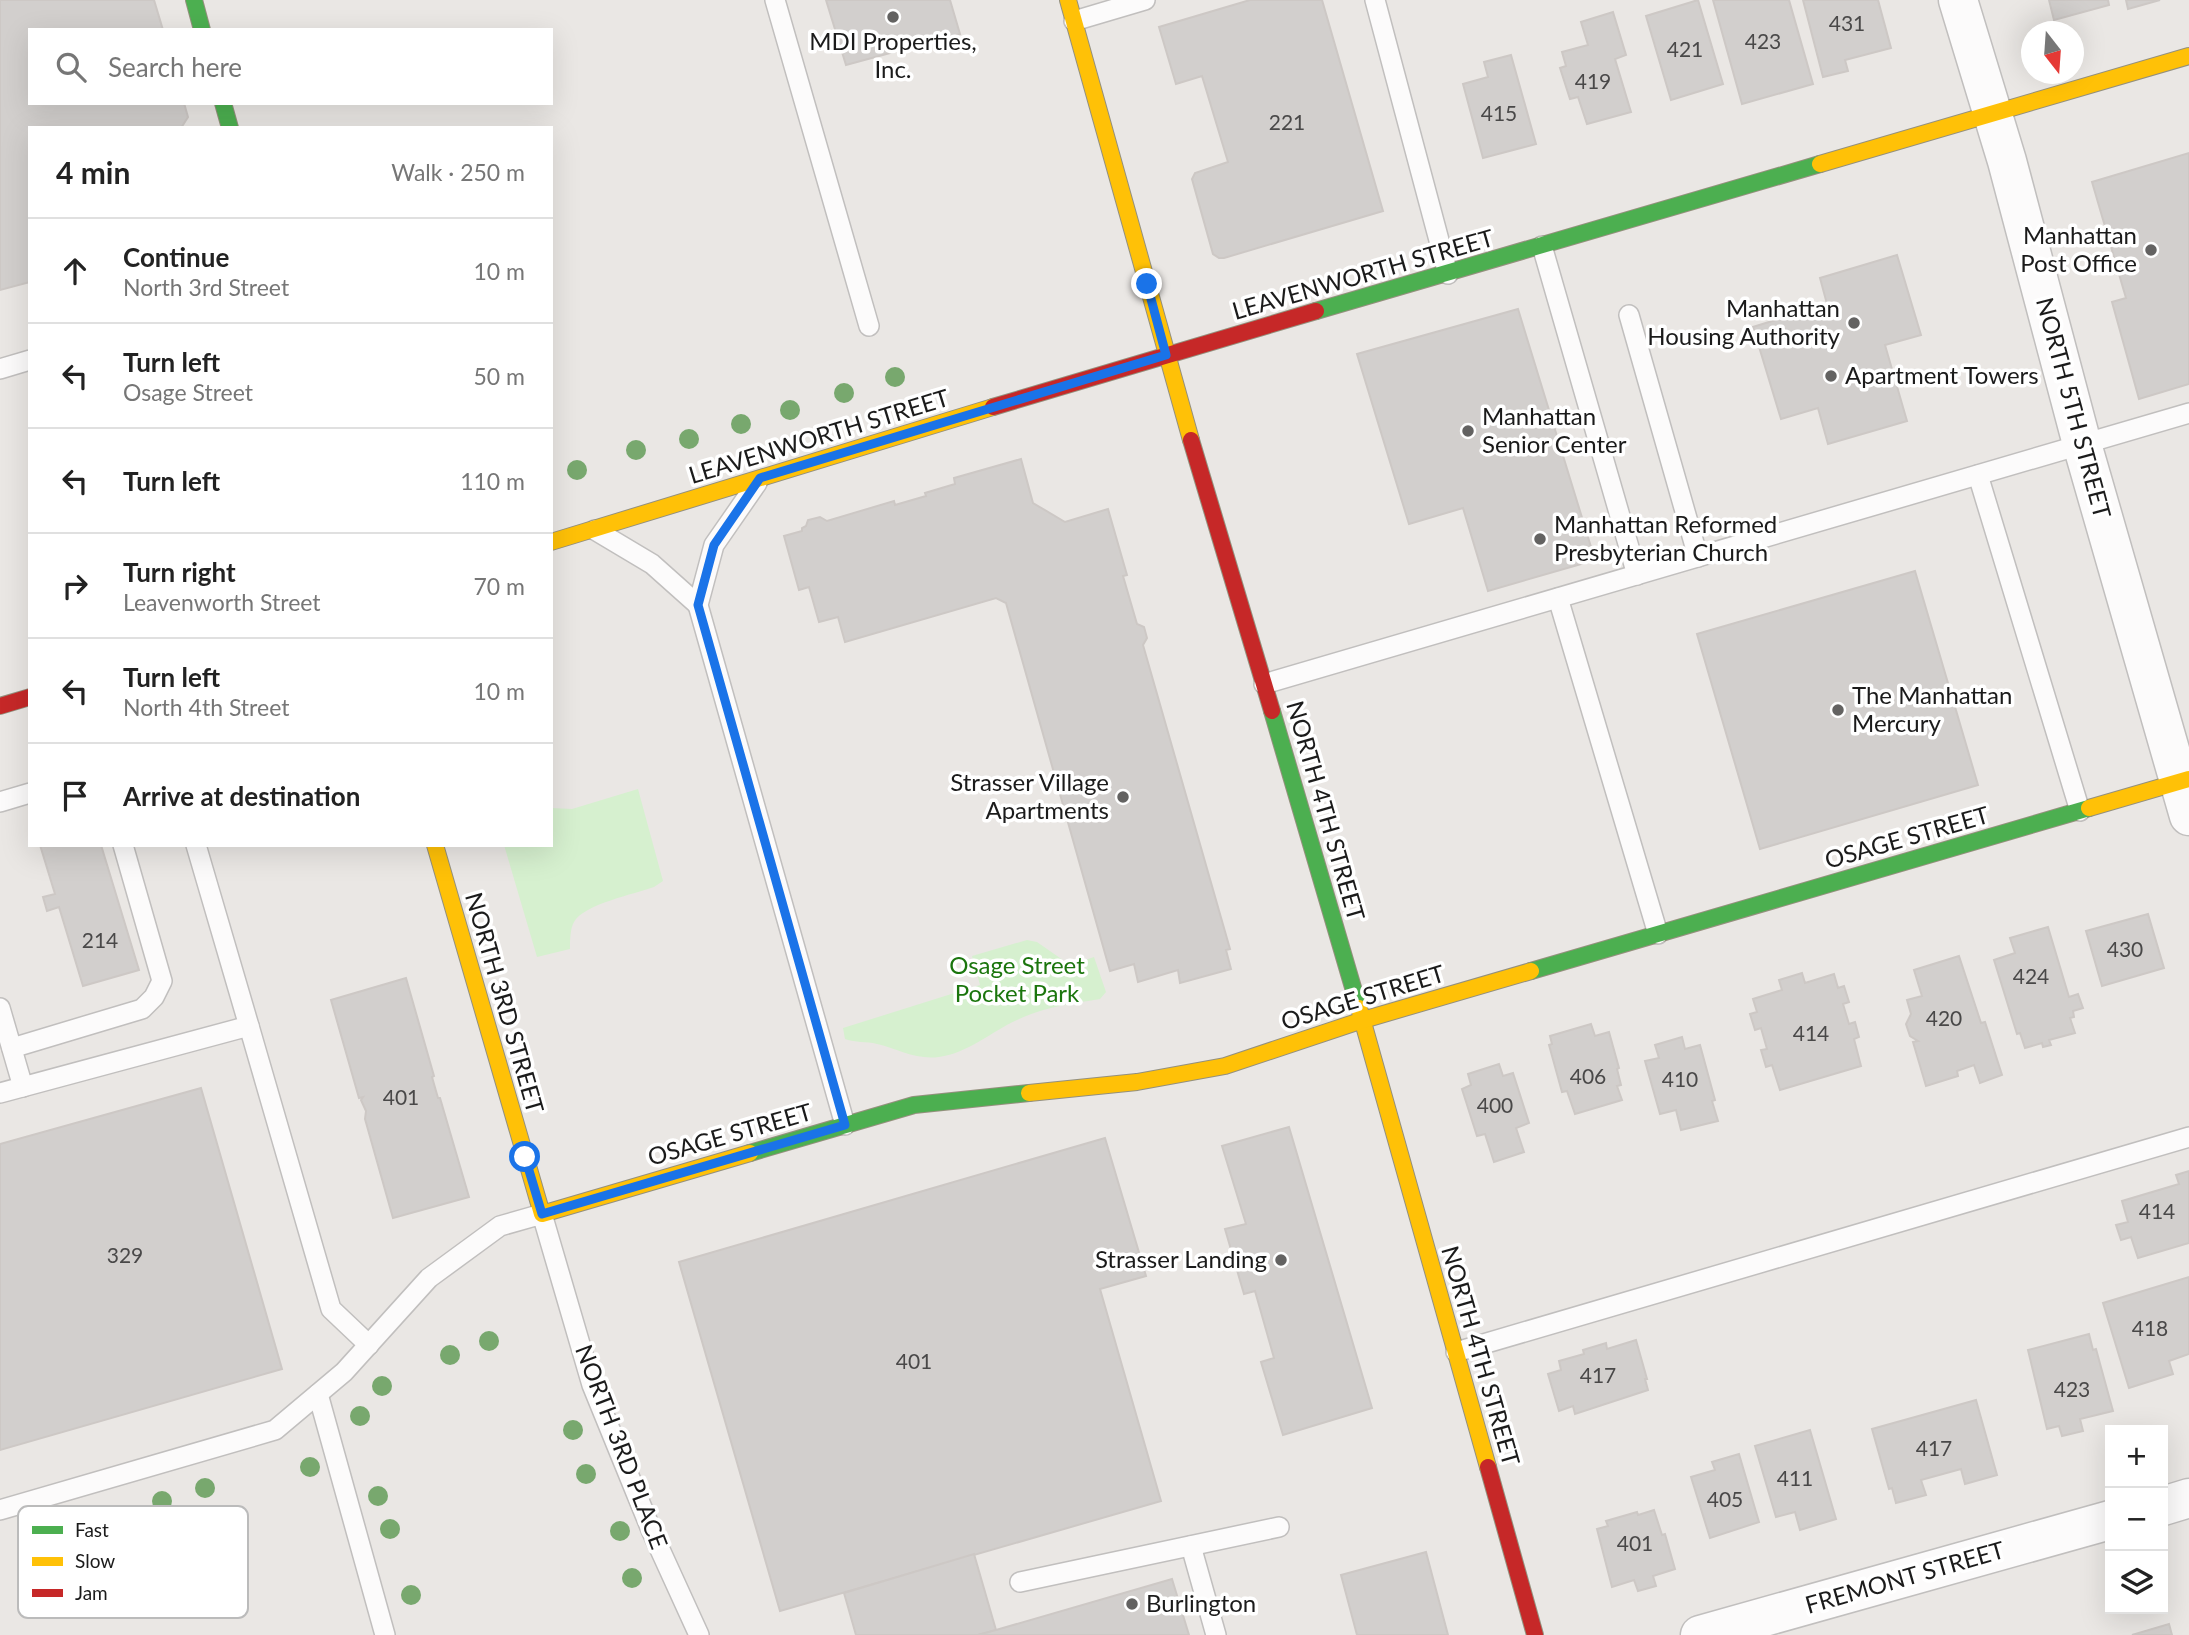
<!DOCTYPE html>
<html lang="en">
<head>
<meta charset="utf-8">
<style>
  :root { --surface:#fff; --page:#f6f6f6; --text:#222; --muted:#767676; --line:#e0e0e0 }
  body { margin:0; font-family:Lato,sans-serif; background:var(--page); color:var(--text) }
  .controls { position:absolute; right:21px; bottom:21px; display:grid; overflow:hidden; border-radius:0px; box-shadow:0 7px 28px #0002 }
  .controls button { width:63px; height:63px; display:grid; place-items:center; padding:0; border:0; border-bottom:2px solid var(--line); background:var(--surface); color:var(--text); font:35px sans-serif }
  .compass { position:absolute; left:2021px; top:21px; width:63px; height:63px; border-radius:50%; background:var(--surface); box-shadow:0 7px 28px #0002; rotate:163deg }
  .stop { position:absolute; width:21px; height:21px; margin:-16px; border:5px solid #1a73e8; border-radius:50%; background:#fff }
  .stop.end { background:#1a73e8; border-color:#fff; box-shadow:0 2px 7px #0008 }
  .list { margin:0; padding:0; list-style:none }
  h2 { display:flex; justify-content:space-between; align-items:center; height:91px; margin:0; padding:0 28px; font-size:30px }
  h2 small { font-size:23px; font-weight:400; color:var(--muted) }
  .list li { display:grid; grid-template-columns:46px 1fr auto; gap:21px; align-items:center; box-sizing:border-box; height:105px; padding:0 28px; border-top:2px solid var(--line) }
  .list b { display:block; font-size:26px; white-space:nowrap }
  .list p { margin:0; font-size:23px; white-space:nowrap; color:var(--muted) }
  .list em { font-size:23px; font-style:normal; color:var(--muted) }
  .icon { flex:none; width:38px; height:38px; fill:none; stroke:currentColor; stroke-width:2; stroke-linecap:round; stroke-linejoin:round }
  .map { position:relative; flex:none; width:2189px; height:1635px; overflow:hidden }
  .search { position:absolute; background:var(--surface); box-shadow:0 7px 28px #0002; left:28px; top:28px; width:525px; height:77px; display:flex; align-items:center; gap:18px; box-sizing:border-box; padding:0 24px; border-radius:0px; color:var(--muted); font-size:26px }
  .panel { position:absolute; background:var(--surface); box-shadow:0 7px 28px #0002; left:28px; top:126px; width:525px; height:721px; border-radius:0px }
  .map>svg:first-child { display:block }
  .park { fill:#d6f0cf }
  .building { fill:#d2cfcd; stroke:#cdc8c5; stroke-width:2 }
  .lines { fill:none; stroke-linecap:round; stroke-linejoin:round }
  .lane-casing { stroke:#c1bfbe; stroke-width:22 }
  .street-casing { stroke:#c1bfbe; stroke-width:41 }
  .fast-casing { stroke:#94907d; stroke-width:18 }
  .slow-casing { stroke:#94907d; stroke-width:18 }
  .jam-casing { stroke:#94907d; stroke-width:18 }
  .lane { stroke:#fcfbfb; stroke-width:19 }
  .street { stroke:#fcfbfb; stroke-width:38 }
  .fast { stroke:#4caf50; stroke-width:16 }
  .slow { stroke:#ffc107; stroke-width:16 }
  .jam { stroke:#c62828; stroke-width:16 }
  .tree { fill:#78a86e }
  .route { stroke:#1a73e8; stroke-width:9 }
  .poi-dot { fill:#636261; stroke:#fff; stroke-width:2.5 }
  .labels { text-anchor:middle; stroke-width:7; stroke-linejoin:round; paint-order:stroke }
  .number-label { font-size:21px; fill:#494848 }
  .poi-label { font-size:24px; fill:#1b1b1b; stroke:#fff; text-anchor:start }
  .street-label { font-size:24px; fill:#1b1b1b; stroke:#fff }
  .park-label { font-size:24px; fill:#1b750d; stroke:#fff }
  .key { fill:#fff; stroke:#bbb; stroke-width:2 }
  .key-label { font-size:19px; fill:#1b1b1b }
</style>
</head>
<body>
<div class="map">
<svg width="2189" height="1635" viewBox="0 0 2189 1635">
  <rect width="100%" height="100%" fill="#eae7e4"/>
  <g class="park">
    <path d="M638 789 663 881 654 887C635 894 584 904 574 922 570 929 570 941 570 949L537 957 504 845H551V808L572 809Z"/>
    <path d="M1027 940 1037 942 1070 965 1094 957 1106 992 1100 999C1071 1004 1043 1007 1017 1020 991 1032 968 1053 939 1057 915 1060 899 1049 877 1044 866 1041 856 1043 845 1039L843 1028 980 985 972 956Z"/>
  </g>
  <g class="building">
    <polygon points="0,0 154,0 163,30 30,30 30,103 184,103 188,117 181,128 30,128 30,282 0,290"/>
    <polygon points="826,0 950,0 960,34 846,65"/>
    <polygon points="1250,0 1322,0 1383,211 1224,258 1219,258 1213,254 1192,179 1195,173 1228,162 1202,76 1176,84 1159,27"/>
    <polygon points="1698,0 1723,84 1671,100 1646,16"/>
    <polygon points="1713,0 1789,0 1813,84 1742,104"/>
    <polygon points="1803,0 1878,0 1891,48 1845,60 1848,71 1823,77"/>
    <polygon points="2049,0 2108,0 2109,5 2054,20"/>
    <polygon points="2126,0 2160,0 2128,9"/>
    <polygon points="1613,12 1626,55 1615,59 1631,112 1587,124 1578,97 1570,99 1560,68 1566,66 1562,52 1588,45 1581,22"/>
    <polygon points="1511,55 1536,144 1483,158 1463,84 1488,77 1484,62"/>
    <polygon points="2189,153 2189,384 2139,399 2112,302 2126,298 2092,182"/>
    <polygon points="1897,255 1921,335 1885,345 1907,421 1828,444 1818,408 1781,419 1753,327 1827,304 1820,278"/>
    <polygon points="1518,309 1595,560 1488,591 1463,508 1409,524 1357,354"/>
    <polygon points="1021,459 1033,503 1065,522 1108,509 1127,575 1123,576 1137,624 1144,627 1147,638 1143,645 1230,949 1226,950 1231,969 1180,983 1178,970 1138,982 1134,964 1110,971 1006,603 996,598 845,642 838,617 819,622 809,587 799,590 784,536 802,531 802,528 806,526 808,520 820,517 827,521 894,501 895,505 926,496 925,493 955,484 954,478"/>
    <polygon points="1915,571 1978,785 1760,849 1697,634"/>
    <polygon points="40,845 101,845 139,970 83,986 59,907 47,911 43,897 55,894"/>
    <polygon points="2148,914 2164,968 2102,986 2086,931"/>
    <polygon points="2048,927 2069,997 2078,994 2083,1008 2073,1011 2074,1017 2070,1018 2075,1033 2049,1040 2051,1045 2043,1047 2042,1043 2025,1048 2020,1033 2017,1034 1994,960 2015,953 2010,938"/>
    <polygon points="1959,956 1981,1023 1985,1022 2002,1075 1980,1083 1974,1065 1957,1071 1958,1076 1926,1086 1913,1042 1918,1041 1910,1036 1906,1024 1911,1014 1907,1000 1922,996 1914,970"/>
    <polygon points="1802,973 1805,983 1834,974 1838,988 1844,986 1849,1002 1843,1004 1849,1024 1855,1022 1859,1037 1854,1039 1861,1066 1780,1090 1772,1065 1766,1067 1761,1050 1767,1049 1761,1028 1755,1030 1750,1014 1757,1012 1753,999 1782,990 1779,980"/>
    <polygon points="406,978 434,1076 432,1077 438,1098 440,1098 469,1197 393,1218 365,1119 366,1111 361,1100 363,1097 359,1098 331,1000"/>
    <polygon points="1591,1024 1595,1036 1609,1032 1619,1068 1617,1069 1621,1085 1617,1086 1622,1100 1575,1114 1567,1091 1562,1092 1549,1045 1552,1044 1550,1036"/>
    <polygon points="1682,1037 1685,1049 1700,1045 1715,1100 1712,1101 1718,1121 1681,1130 1676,1110 1660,1114 1645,1061 1659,1058 1655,1045"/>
    <polygon points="1499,1064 1503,1076 1513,1073 1529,1123 1516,1128 1524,1152 1494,1162 1485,1134 1477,1136 1462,1089 1471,1085 1468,1074"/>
    <polygon points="201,1088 282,1369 0,1450 0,1144"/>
    <polygon points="1289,1127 1372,1408 1283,1435 1261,1362 1274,1358 1255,1291 1244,1294 1225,1229 1246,1224 1222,1146"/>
    <polygon points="1105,1138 1146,1276 1100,1289 1161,1501 780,1611 679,1262"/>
    <polygon points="2189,1171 2189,1243 2138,1258 2131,1237 2121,1240 2116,1225 2128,1222 2122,1201 2179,1184 2176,1175"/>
    <polygon points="2189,1277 2189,1354 2169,1361 2173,1374 2129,1388 2103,1303"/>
    <polygon points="2089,1334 2093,1350 2096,1349 2113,1411 2080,1419 2083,1431 2062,1436 2059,1426 2047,1429 2028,1350"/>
    <polygon points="1636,1340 1647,1379 1645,1379 1648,1390 1575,1414 1573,1406 1559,1411 1548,1374 1561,1370 1559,1361 1584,1354 1583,1350 1606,1343 1607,1349"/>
    <polygon points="1976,1400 1997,1475 1965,1484 1961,1469 1921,1480 1926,1495 1896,1503 1892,1488 1889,1489 1872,1429"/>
    <polygon points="1810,1430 1836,1519 1800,1530 1795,1512 1776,1517 1755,1446"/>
    <polygon points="1739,1454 1759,1522 1710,1538 1691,1477 1715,1470 1712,1462"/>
    <polygon points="1654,1510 1662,1535 1665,1534 1675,1569 1653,1576 1656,1586 1638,1591 1634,1580 1612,1587 1597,1529 1608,1526 1606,1521 1637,1512 1638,1515"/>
    <polygon points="1426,1552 1448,1635 1357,1635 1341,1575"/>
    <polygon points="974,1554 996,1630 978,1635 856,1635 844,1593"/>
    <polygon points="1172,1579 1189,1635 978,1635 996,1630"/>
    <polygon points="2169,1624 2172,1635 2132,1635"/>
  </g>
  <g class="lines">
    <defs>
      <g id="lane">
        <polyline points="775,0 869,326"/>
        <polyline points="1375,0 1448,274"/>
        <polyline points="1074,21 1145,0"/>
        <polyline points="1542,246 1637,575"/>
        <polyline points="1629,315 1698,557"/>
        <polyline points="0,369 30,360"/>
        <polyline points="1978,475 2080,811"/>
        <polyline points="757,483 714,545 698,605 845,1125"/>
        <polyline points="595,530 652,564 698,605"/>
        <polyline points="1558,598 1658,934"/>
        <polyline points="1264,684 2189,413"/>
        <polyline points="0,802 30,793"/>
        <polyline points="196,845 249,1026"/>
        <polyline points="0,1008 23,1087"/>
        <polyline points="12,1048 142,1009 154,997 162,981 123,845"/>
        <polyline points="0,1093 249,1026 331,1309 369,1345"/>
        <polyline points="1456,1352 2189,1137"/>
        <polyline points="318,1394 385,1635"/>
        <polyline points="0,1510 275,1430 344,1372 429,1278 500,1226 542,1214 592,1385 652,1532 699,1635"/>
        <polyline points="1191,1546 1216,1635"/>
        <polyline points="1020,1582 1279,1527"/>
      </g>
      <g id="street">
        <polyline points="1958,0 2007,161 2082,444 2189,816"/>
        <polyline points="2163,1506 2189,1498"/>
        <polyline points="1700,1635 2110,1520"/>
      </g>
      <g id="fast">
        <polyline points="194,0 202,30"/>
        <polyline points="223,103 230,128"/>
        <polyline points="1316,311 1820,164"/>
        <polyline points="1272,711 1359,1008"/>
        <polyline points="1531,971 2089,808"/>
        <polyline points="750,1153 914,1105 1029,1093"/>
      </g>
      <g id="slow">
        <polyline points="1068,0 1191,440"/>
        <polyline points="1820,164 2189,56"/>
        <polyline points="551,542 993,407"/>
        <polyline points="2089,808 2189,779"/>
        <polyline points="435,845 542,1214 750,1153"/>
        <polyline points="1359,1008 1488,1467"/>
        <polyline points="1029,1093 1137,1082 1225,1066 1363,1020 1531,971"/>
      </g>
      <g id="jam">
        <polyline points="993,407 1316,311"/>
        <polyline points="1191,440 1272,711"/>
        <polyline points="0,706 30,697"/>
        <polyline points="1488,1467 1535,1635"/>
      </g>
    </defs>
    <use href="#lane" class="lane-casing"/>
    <use href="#street" class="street-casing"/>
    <use href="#fast" class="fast-casing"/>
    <use href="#slow" class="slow-casing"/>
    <use href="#jam" class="jam-casing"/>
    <use href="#lane" class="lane"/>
    <use href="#street" class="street"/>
    <use href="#fast" class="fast"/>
    <use href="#slow" class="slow"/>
    <use href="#jam" class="jam"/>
  </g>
  <g class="tree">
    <circle cx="895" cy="377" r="10"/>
    <circle cx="844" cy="393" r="10"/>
    <circle cx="790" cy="410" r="10"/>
    <circle cx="741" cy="424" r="10"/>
    <circle cx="689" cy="439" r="10"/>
    <circle cx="636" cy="450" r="10"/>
    <circle cx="577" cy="470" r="10"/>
    <circle cx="489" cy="1341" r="10"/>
    <circle cx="450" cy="1355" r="10"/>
    <circle cx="382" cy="1386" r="10"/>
    <circle cx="360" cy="1416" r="10"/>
    <circle cx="573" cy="1430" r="10"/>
    <circle cx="310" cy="1467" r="10"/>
    <circle cx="586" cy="1474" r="10"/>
    <circle cx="205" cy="1488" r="10"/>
    <circle cx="378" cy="1496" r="10"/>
    <circle cx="162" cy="1501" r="10"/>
    <circle cx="390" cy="1529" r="10"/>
    <circle cx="620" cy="1531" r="10"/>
    <circle cx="632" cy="1578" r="10"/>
    <circle cx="411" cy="1595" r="10"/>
  </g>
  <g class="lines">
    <polyline class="route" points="525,1157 542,1214 845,1125 698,605 714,545 760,478 1166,355 1147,284"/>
  </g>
  <g class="poi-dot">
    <circle cx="893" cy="17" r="7"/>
    <circle cx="2151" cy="250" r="7"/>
    <circle cx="1854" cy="323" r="7"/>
    <circle cx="1831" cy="376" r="7"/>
    <circle cx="1468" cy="431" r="7"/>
    <circle cx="1540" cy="539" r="7"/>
    <circle cx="1838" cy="710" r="7"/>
    <circle cx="1123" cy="797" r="7"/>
    <circle cx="1281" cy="1260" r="7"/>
    <circle cx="1132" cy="1604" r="7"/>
  </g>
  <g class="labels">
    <g class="number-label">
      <text x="1847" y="31">431</text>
      <text x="1763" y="49">423</text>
      <text x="1685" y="57">421</text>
      <text x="1593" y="89">419</text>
      <text x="1499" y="121">415</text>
      <text x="1287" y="130">221</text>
      <text x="100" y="948">214</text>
      <text x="2125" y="957">430</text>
      <text x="2031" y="984">424</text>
      <text x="1944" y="1026">420</text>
      <text x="1811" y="1041">414</text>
      <text x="1588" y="1084">406</text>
      <text x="1680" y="1087">410</text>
      <text x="401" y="1105">401</text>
      <text x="1495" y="1113">400</text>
      <text x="2157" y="1219">414</text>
      <text x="125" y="1263">329</text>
      <text x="2150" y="1336">418</text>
      <text x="914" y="1369">401</text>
      <text x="1598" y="1383">417</text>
      <text x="2072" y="1397">423</text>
      <text x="1934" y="1456">417</text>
      <text x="1795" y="1486">411</text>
      <text x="1725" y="1507">405</text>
      <text x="1635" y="1551">401</text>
    </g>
    <g class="poi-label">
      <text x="893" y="50" text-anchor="middle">MDI Properties,<tspan x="893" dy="28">Inc.</tspan></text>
      <text x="2137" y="244" text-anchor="end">Manhattan<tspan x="2137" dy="28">Post Office</tspan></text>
      <text x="1840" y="317" text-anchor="end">Manhattan<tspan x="1840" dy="28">Housing Authority</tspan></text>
      <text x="1845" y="384">Apartment Towers</text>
      <text x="1482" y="425">Manhattan<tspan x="1482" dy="28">Senior Center</tspan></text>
      <text x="1554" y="533">Manhattan Reformed<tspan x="1554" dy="28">Presbyterian Church</tspan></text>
      <text x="1852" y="704">The Manhattan<tspan x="1852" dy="28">Mercury</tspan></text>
      <text x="1109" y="791" text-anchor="end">Strasser Village<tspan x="1109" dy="28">Apartments</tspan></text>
      <text x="1267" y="1268" text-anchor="end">Strasser Landing</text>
      <text x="1146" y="1612">Burlington</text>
    </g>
    <g class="street-label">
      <text transform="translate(1363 275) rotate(-16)" y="8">LEAVENWORTH STREET</text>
      <text transform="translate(2073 408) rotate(75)" y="8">NORTH 5TH STREET</text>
      <text transform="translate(819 437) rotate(-17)" y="8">LEAVENWORTH STREET</text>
      <text transform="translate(1325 811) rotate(74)" y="8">NORTH 4TH STREET</text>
      <text transform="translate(1907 838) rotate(-16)" y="8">OSAGE STREET</text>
      <text transform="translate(1363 998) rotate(-17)" y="8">OSAGE STREET</text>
      <text transform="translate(504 1003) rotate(74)" y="8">NORTH 3RD STREET</text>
      <text transform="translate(730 1135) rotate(-16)" y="8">OSAGE STREET</text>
      <text transform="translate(1480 1356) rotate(74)" y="8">NORTH 4TH STREET</text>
      <text transform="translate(621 1447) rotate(69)" y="8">NORTH 3RD PLACE</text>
      <text transform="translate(1905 1578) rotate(-16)" y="8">FREMONT STREET</text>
    </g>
    <g class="park-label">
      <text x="1017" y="974">Osage Street<tspan x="1017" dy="28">Pocket Park</tspan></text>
    </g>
  </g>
  <rect x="18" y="1506" width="230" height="112" rx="10" class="key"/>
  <rect x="32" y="1526" width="31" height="8" fill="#4caf50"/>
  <rect x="32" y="1557" width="31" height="9" fill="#ffc107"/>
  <rect x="32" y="1589" width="31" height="8" fill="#c62828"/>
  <g class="key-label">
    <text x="75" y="1537">Fast</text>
    <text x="75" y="1568">Slow</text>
    <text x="75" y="1600">Jam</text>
  </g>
</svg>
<div class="controls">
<button>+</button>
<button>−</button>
<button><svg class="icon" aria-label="layers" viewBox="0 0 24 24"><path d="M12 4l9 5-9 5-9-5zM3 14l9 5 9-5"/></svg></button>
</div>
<svg class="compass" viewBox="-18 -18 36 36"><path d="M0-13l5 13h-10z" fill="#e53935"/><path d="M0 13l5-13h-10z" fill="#767676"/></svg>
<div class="stop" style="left:525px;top:1157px"></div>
<div class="stop end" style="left:1147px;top:284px"></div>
<div class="search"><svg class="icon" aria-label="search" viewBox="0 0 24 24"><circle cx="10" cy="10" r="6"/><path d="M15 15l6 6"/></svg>Search here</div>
<section class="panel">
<h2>4 min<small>Walk · 250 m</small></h2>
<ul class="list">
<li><svg class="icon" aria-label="ahead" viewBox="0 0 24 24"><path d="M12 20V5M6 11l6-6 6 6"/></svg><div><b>Continue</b><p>North 3rd Street</p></div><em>10 m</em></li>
<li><svg class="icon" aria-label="left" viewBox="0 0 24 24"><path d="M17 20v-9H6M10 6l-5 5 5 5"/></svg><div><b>Turn left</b><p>Osage Street</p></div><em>50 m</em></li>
<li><svg class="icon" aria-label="left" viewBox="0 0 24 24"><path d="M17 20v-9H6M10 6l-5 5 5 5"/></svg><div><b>Turn left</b></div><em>110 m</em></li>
<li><svg class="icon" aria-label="right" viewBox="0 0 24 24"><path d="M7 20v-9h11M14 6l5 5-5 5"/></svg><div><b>Turn right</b><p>Leavenworth Street</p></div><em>70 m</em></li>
<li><svg class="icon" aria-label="left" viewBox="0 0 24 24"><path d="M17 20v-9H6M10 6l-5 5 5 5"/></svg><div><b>Turn left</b><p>North 4th Street</p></div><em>10 m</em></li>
<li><svg class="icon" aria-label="arrive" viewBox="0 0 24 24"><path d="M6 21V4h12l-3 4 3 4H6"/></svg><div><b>Arrive at destination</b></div></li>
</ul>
</section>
</div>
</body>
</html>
